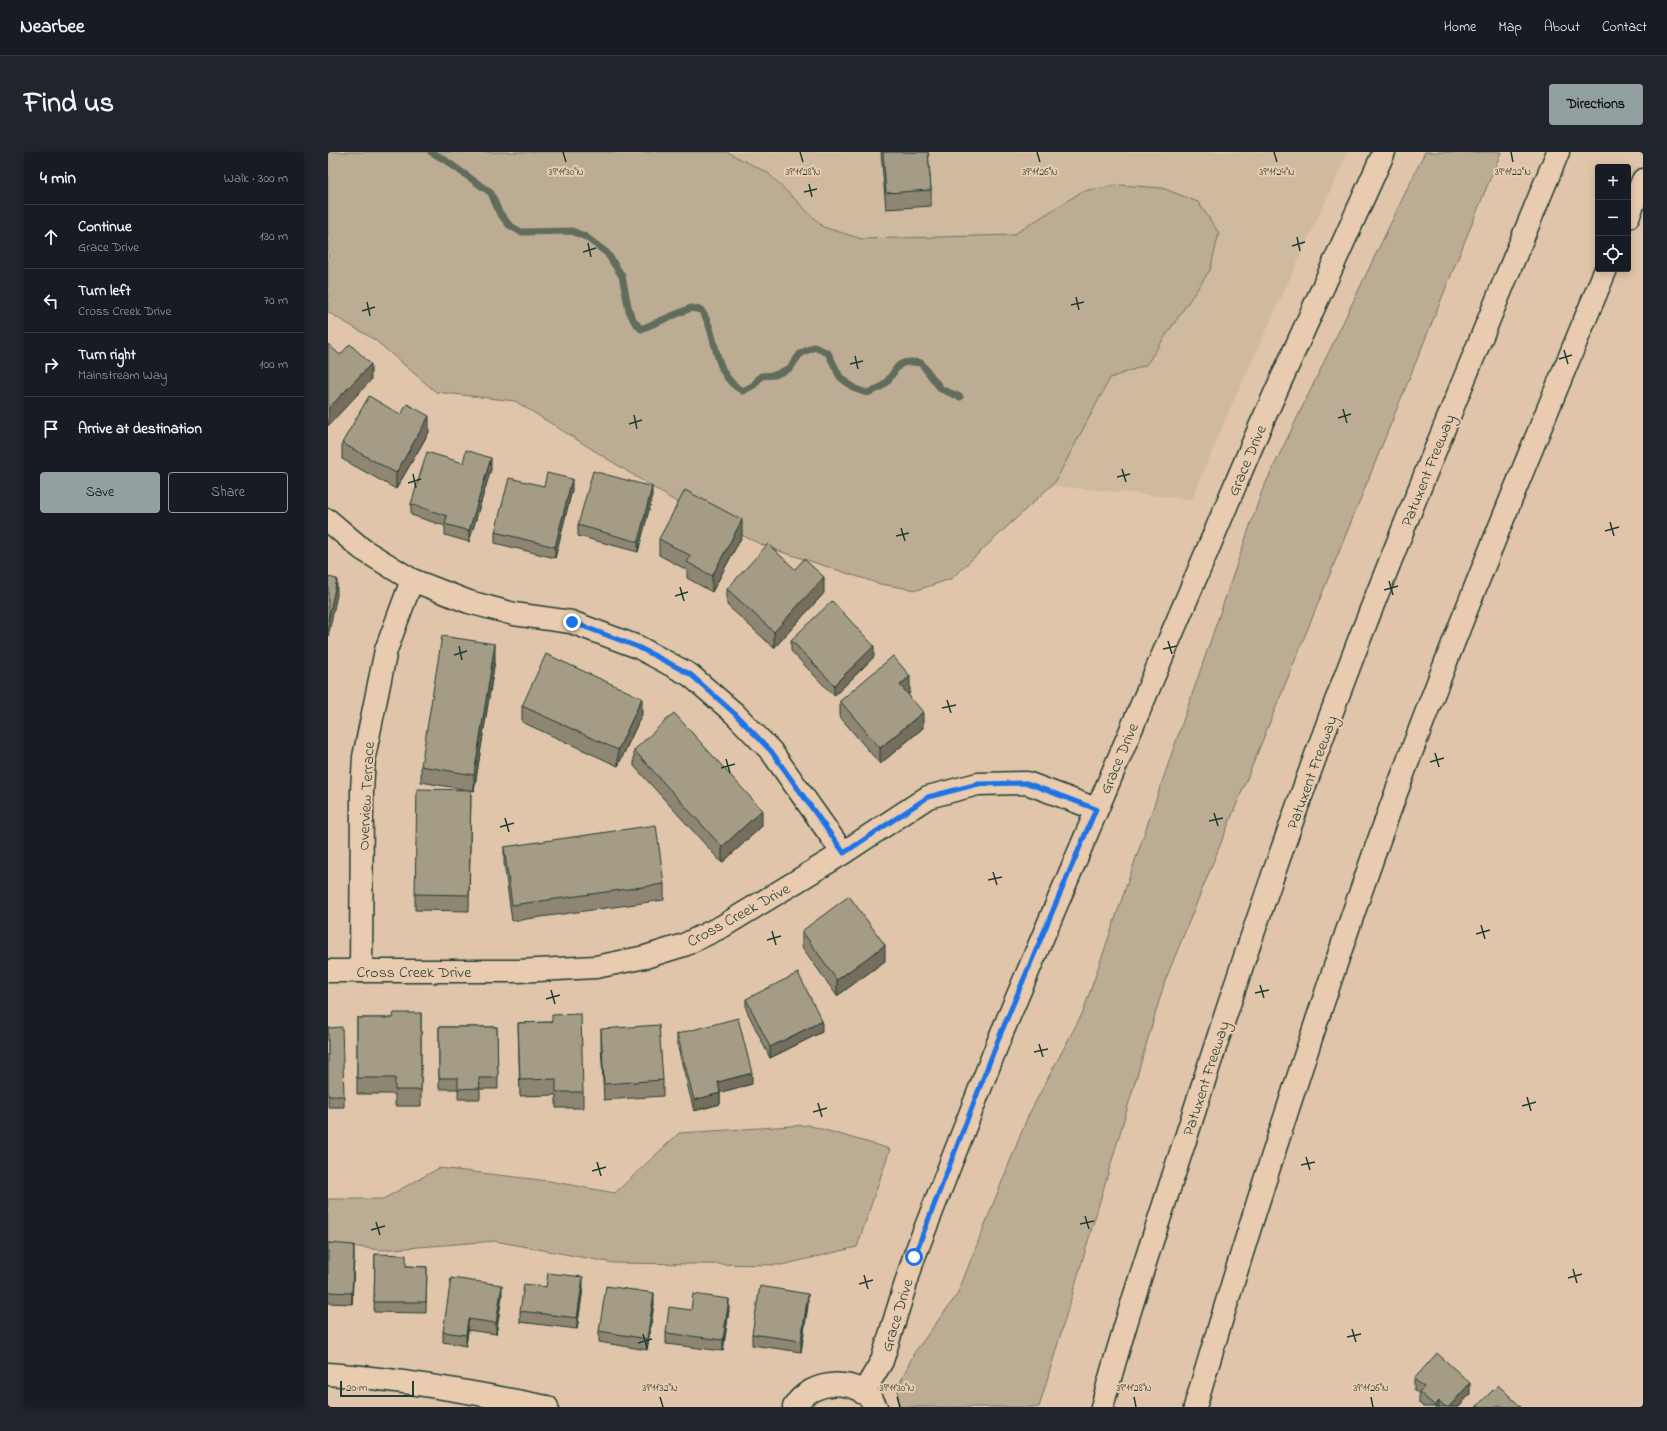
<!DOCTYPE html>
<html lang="en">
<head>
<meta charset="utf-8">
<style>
  :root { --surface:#171b24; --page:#20242c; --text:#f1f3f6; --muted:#9ea1a6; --line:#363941; --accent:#92a19f }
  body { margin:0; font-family:"Indie Flower",sans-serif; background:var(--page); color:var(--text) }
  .controls { position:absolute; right:12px; top:12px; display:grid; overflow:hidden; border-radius:4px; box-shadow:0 2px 10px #0003 }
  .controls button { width:36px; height:36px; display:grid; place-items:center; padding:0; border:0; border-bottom:1px solid var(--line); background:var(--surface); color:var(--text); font:20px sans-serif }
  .scale { position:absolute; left:12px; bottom:10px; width:74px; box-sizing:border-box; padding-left:4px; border:2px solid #1f3d34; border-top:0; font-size:11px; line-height:14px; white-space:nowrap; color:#1f3d34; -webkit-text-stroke:3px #e9cbaf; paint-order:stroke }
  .stop { position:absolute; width:12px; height:12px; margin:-9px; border:3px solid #1a73e8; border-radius:50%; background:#fff }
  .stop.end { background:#1a73e8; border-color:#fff; box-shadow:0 1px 4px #0008 }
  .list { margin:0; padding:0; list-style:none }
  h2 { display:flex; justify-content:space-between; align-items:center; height:52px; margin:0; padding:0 16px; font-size:17px }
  h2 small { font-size:13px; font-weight:400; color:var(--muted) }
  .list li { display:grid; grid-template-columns:26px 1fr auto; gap:12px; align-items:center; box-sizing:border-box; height:64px; padding:0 16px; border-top:1px solid var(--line) }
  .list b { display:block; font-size:15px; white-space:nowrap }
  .list p { margin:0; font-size:13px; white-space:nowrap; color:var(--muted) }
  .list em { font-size:13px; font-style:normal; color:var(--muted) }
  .actions { display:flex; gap:8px; padding:12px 16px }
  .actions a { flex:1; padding:9px 0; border:1px solid var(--accent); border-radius:4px; text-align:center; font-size:14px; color:var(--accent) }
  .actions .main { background:var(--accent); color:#111 }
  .icon { flex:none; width:22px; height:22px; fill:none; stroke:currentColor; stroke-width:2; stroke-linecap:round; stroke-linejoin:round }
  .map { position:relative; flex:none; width:1315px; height:1255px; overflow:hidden; border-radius:4px }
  header { display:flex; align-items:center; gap:24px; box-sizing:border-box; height:56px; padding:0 20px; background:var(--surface); border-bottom:1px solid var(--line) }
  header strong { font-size:19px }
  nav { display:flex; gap:22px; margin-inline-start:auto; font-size:14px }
  .intro { display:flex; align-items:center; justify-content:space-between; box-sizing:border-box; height:96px; padding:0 24px }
  h1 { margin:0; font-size:28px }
  .button { padding:10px 18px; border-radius:4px; background:var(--accent); color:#111; font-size:14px; font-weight:700 }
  main { display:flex; gap:24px; padding:0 24px }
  aside { flex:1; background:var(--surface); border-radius:4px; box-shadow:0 2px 10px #0003 }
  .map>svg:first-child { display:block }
  .built { fill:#cfb99f }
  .green { fill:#bdac94; stroke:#6e7464 }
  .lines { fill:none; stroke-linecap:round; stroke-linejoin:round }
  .stream { stroke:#626c5d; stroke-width:7 }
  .street-casing { stroke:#1f3d34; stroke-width:25 }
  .secondary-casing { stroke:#1f3d34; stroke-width:25 }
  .highway-casing { stroke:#1f3d34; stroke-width:25 }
  .street { stroke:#e9cbaf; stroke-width:22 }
  .secondary { stroke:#e9cbaf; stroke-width:22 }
  .highway { stroke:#e9cbaf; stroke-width:22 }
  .wall { fill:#8e8672; stroke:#1f3d34 }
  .shaded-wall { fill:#746d5d; stroke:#1f3d34 }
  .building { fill:#a59c85; stroke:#1f3d34 }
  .route { stroke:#1a73e8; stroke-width:5 }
  .ticks { fill:none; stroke:#1f3d34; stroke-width:1.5 }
  .labels { text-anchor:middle; stroke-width:4; stroke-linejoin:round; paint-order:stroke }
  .street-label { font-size:16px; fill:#1f3d34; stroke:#e9cbaf }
  .ticks-label { font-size:10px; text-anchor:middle; fill:#1f3d34; stroke:#e9cbaf; stroke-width:4; stroke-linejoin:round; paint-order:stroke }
</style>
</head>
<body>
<header>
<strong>Nearbee</strong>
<nav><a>Home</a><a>Map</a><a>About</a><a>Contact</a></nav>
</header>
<div class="intro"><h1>Find us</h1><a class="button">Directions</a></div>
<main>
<aside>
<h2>4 min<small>Walk · 300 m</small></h2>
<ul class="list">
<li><svg class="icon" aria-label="ahead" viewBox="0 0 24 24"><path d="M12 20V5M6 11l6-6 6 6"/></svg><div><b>Continue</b><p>Grace Drive</p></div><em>130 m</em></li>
<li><svg class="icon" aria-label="left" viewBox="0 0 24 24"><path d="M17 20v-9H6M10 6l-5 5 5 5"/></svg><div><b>Turn left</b><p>Cross Creek Drive</p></div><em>70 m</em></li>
<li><svg class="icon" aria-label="right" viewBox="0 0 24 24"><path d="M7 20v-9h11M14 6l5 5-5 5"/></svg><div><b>Turn right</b><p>Mainstream Way</p></div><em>100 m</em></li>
<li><svg class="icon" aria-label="arrive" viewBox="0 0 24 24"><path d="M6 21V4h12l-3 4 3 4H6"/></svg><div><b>Arrive at destination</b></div></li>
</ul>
<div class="actions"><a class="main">Save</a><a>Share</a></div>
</aside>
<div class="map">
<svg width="1315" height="1255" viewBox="0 0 1315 1255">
  <rect width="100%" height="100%" fill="#e1c5aa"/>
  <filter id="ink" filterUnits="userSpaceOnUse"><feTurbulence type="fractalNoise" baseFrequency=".025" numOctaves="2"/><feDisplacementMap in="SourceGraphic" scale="8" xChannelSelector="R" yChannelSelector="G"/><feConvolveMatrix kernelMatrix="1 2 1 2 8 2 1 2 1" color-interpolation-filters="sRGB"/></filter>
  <g filter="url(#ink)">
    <polygon class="built" points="0,0 1020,0 900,261 864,347 493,312"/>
    <g class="green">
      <polygon points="0,0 399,0 440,21 495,75 534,87 685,83 755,39 792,33 834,36 870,50 891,81 882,118 818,213 782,226 727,330 623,427 589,438 552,432 439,395 366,361 187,249 108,240 47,188 0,160"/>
      <polygon points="1097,0 1173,0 837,829 711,1255 571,1255 570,1235 586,1201 629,1143 700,964 755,860 934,339"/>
      <polygon points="480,973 562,997 529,1095 454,1113 285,1111 167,1089 53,1098 0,1091 0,1047 55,1047 111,1016 221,1029 287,1041 351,981"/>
    </g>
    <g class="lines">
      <path class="stream" d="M103 0 117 8 163 41 171 60 181 73 193 80 244 79 258 85 279 101 294 124 301 159 306 169 313 177 363 156 373 158C391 182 383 223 415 239L426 233 433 224 447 223 462 216 472 202 486 195 500 201 512 225 527 237 539 241C544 239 550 237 554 234 571 221 563 206 593 211L613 237 632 245"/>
      <defs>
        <g id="street">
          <polyline points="0,368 34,397 84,428 141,450 186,462 243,470 310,495 362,523 406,561 443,599 515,701"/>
          <polyline points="0,819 190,819 268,815 317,805 356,793 395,774 515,701 600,645 650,632 699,631 768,657"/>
          <polyline points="33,819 34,639 36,605 58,498 84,428"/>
        </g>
        <g id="secondary">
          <path d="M0 1222C72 1227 148 1241 219 1255"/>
          <polyline points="535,1241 554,1209 586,1105 673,883 931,277 1056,0"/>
          <path d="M466 1255C482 1227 533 1223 548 1255"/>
        </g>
        <g id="highway">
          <polyline points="1300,65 1315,28"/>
          <path d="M774 1255C799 1162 830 1071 860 979 912 815 968 652 1030 491 1094 326 1163 163 1230 0"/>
          <path d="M867 1255C923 1068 982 883 1047 699 1117 503 1198 310 1278 117"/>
        </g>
      </defs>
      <use href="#street" class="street-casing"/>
      <use href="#secondary" class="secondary-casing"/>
      <use href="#highway" class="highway-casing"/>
      <use href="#street" class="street"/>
      <use href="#secondary" class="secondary"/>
      <use href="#highway" class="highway"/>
    </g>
    <g class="wall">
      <polygon points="553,0 600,0 603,38 603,54 558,57"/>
      <polygon points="101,280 68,337 14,307 14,291"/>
      <polygon points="135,311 163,317 141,390 117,383 117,374 83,363 83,352"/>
      <polygon points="244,338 227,406 167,391 167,380"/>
      <polygon points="324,346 310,400 250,384 250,373"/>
      <polygon points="414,384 384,440 359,426 359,418 331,403 331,387"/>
      <polygon points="467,417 496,441 446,496 399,453 399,437"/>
      <polygon points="463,488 546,505 506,544 463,499"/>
      <polygon points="167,508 146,639 143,638 141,759 87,758 87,742 140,638 93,630 93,614"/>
      <polygon points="582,541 580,542 595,576 552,612 512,565 512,549"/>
      <polygon points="194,554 314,562 290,614 194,570"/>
      <polygon points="306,598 434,674 394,711 306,614"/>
      <polygon points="176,695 336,732 336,748 184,769 176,711"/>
      <polygon points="474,779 557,809 509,844 474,795"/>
      <polygon points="418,847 494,880 442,906 418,857"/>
      <polygon points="93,861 93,954 67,954 67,942 29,942 29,866 65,866"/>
      <polygon points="224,870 255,940 255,956 228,956 228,943 192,944 190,871"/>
      <polygon points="111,875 169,875 170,937 152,937 152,947 130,947 130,937 111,937"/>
      <polygon points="0,876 16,944 16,955 0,955"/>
      <polygon points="273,877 335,928 335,944 276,948 273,893"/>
      <polygon points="349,882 424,932 392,940 392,952 366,959 349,892"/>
      <polygon points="0,1091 26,1104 24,1152 0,1151"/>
      <polygon points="47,1102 78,1114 99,1115 98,1161 46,1160"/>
      <polygon points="218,1135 255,1136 249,1177 192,1170 192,1159"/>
      <polygon points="174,1144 168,1182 140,1178 138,1194 115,1190 115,1180"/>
      <polygon points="326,1152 319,1198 271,1190 271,1179"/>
      <polygon points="480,1153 473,1200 424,1193 424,1182"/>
      <polygon points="363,1158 401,1158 395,1199 338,1192 338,1181"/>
      <polygon points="1086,1227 1142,1242 1131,1255 1095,1255 1091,1251 1091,1242 1086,1238"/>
    </g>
    <g class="shaded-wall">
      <polygon points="43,212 43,228 0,274 0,257"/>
      <polygon points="101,264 101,280 68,337 68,321"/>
      <polygon points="163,306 163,317 141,390 141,379"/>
      <polygon points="244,327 244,338 227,406 227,395"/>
      <polygon points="324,335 324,346 310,400 310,390"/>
      <polygon points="414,368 414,384 384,440 384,424"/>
      <polygon points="496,425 496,441 446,496 446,480"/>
      <polygon points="9,427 9,443 0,485 0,469"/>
      <polygon points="167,492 167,508 146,639 146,623"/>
      <polygon points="546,494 546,505 506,544 506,533"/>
      <polygon points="582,524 582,541 572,549 572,533"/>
      <polygon points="314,546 314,562 290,614 290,598"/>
      <polygon points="595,560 595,576 552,612 552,596"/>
      <polygon points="434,658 434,674 394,711 394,695"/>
      <polygon points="557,793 557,809 509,844 509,828"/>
      <polygon points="494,869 494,880 442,906 442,895"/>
      <polygon points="424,921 424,932 390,941 390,930"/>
      <polygon points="392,941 392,952 366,959 366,948"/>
      <polygon points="26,1093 26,1104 24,1152 24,1141"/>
      <polygon points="255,1125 255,1136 249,1177 249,1166"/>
      <polygon points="174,1133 174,1144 168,1182 168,1171"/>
      <polygon points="326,1141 326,1152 319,1198 319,1187"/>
      <polygon points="480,1142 480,1153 473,1200 473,1189"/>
      <polygon points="401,1147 401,1158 395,1199 395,1188"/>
      <polygon points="140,1167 140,1178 138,1194 138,1183"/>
      <polygon points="1142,1231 1142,1242 1131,1255 1121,1255"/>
      <polygon points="1111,1249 1111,1255 1107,1255 1107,1254"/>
    </g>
    <g class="building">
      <polygon points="555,0 600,0 603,38 558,41"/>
      <polygon points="0,192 12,203 22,192 43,212 0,257"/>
      <polygon points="41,244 73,263 79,252 101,264 68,321 14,291"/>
      <polygon points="138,298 163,306 141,379 117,372 119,364 83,352 99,300 135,311"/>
      <polygon points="265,319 324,335 310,390 250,373"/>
      <polygon points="219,321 244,327 227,395 167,380 181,326 216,334"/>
      <polygon points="357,338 414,368 384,424 359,410 363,404 331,387"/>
      <polygon points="440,392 467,417 476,407 496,425 446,480 399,437"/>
      <polygon points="0,425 9,427 0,469"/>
      <polygon points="504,449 546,494 506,533 463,488"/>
      <polygon points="114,484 167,492 146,623 93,614"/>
      <polygon points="218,502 314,546 290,598 194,554"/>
      <polygon points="565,504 582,524 572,533 595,560 552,596 512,549"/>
      <polygon points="346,561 434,658 394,695 306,598"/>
      <polygon points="89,637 143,638 141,743 87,742"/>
      <polygon points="328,673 336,732 184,753 176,695"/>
      <polygon points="521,744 557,793 509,828 474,779"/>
      <polygon points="470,821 494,869 442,895 418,847"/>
      <polygon points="66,861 93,861 93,938 67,938 67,926 29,926 29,866 65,866"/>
      <polygon points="253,862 255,940 228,940 228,927 192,928 190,871 224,870 224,863"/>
      <polygon points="410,866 424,921 390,930 392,941 366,948 349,882"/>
      <polygon points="331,873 335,928 276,932 273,877"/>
      <polygon points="14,875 16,944 0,944 0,876"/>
      <polygon points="111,875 169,875 170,926 151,926 152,936 130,937 130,926 111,926"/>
      <polygon points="0,1091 26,1093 24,1141 0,1140"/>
      <polygon points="47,1102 78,1103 78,1114 99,1115 98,1150 46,1150"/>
      <polygon points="220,1121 255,1125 249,1166 192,1159 196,1132 218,1135"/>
      <polygon points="123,1126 174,1133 168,1171 140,1167 138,1183 115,1180"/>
      <polygon points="278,1134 326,1141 319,1187 271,1179"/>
      <polygon points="432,1134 480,1142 473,1189 424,1182"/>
      <polygon points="365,1142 401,1147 395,1188 338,1181 341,1155 363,1158"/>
      <polygon points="1109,1201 1142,1231 1121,1255 1118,1255 1111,1249 1107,1254 1091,1240 1096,1235 1086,1227"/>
      <polygon points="1170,1233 1193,1255 1148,1255"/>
    </g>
  </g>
  <g class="lines" filter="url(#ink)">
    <polyline class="route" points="244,470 310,495 362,522 406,561 443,599 516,701 600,645 650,632 699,631 768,657 672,883 586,1105"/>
  </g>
  <path class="ticks" d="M235 0 238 10M472 0 475 10M709 0 712 10M946 0 949 10M1183 0 1185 10M481 32 484 45M476 40 489 37M969 85 972 99M260 91 263 105M964 94 977 90M255 100 268 96M748 145 751 158M39 150 42 164M743 153 756 150M34 159 47 155M1236 198 1240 212M527 204 530 217M1231 207 1244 203M522 212 535 209M1015 257 1019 271M306 263 309 277M1010 266 1023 262M301 272 314 268M794 317 798 330M85 322 88 336M789 325 802 322M80 331 93 327M1282 370 1286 384M573 376 577 389M1277 379 1291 375M568 384 581 381M1061 429 1065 443M352 435 356 449M1056 438 1070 434M347 444 360 440M840 489 844 502M131 494 134 508M835 497 849 494M126 503 139 499M619 548 623 561M614 556 628 553M1107 601 1111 615M398 607 402 621M1102 610 1116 606M393 616 407 612M886 661 890 674M177 666 181 680M881 669 895 666M172 675 186 671M665 720 669 733M660 728 674 725M1153 773 1157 787M444 779 448 793M1148 782 1162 778M439 788 453 784M932 833 936 846M223 838 227 852M927 841 941 838M218 847 232 843M711 892 715 905M706 900 720 897M1199 945 1203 959M490 951 494 965M1194 954 1208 950M485 960 499 956M978 1005 982 1018M269 1010 273 1024M973 1013 987 1010M264 1019 278 1015M757 1064 761 1077M48 1070 52 1083M752 1072 766 1069M43 1078 57 1074M1245 1117 1249 1131M536 1123 540 1137M1240 1126 1254 1122M531 1132 545 1128M1024 1177 1028 1190M315 1182 319 1196M1019 1185 1033 1182M310 1191 324 1187M332 1245 335 1255M569 1245 572 1255M806 1245 808 1255M1043 1245 1045 1255"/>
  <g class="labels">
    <g class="street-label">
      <text transform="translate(918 308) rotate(-67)" y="6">Grace Drive</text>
      <text transform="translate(1099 318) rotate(-68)" y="6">Patuxent Freeway</text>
      <text transform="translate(790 606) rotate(-67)" y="6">Grace Drive</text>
      <text transform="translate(983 620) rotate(-70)" y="6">Patuxent Freeway</text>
      <text transform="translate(37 644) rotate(-87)" y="6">Overview Terrace</text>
      <text transform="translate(410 762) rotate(-29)" y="6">Cross Creek Drive</text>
      <text x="86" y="825">Cross Creek Drive</text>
      <text transform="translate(877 926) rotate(-72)" y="6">Patuxent Freeway</text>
      <text transform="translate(568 1163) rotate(-73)" y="6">Grace Drive</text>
    </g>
  </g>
  <g class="ticks-label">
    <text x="1185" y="23">39°11'22"N</text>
    <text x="238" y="23">39°11'30"N</text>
    <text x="475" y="23">39°11'28"N</text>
    <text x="712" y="23">39°11'26"N</text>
    <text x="949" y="23">39°11'24"N</text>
    <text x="332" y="1239">39°11'32"N</text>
    <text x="569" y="1239">39°11'30"N</text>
    <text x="806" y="1239">39°11'28"N</text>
    <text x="1043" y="1239">39°11'26"N</text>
  </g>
</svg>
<div class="controls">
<button>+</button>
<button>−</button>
<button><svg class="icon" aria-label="locate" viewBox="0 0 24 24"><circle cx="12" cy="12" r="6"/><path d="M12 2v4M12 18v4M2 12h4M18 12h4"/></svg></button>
</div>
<div class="scale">20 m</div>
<div class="stop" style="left:586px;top:1105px"></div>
<div class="stop end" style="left:244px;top:470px"></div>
</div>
</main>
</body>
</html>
